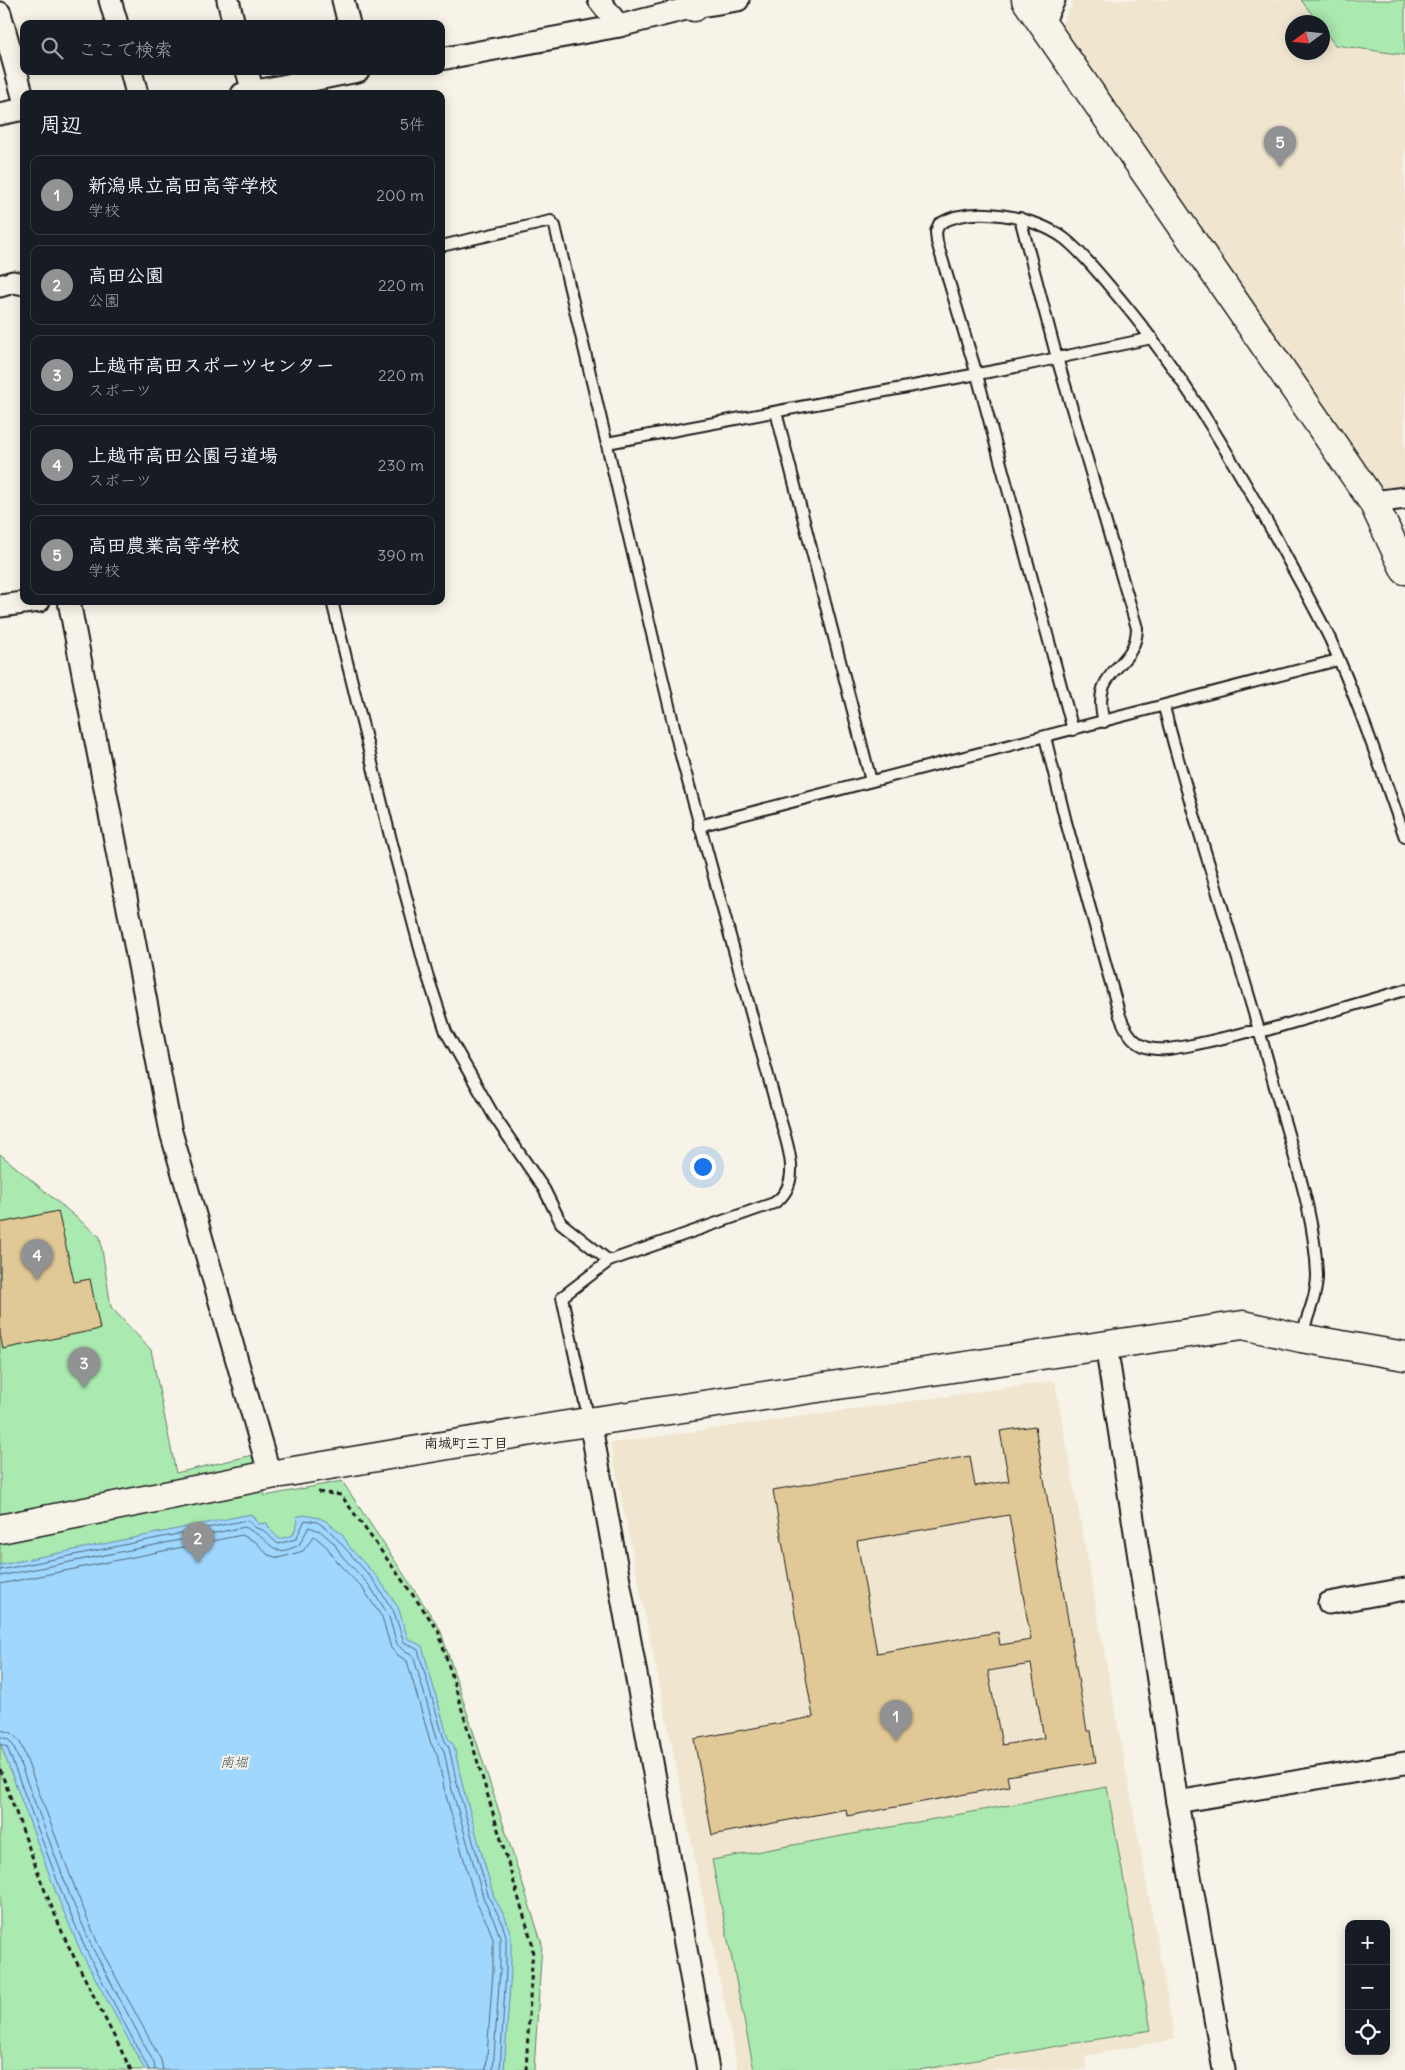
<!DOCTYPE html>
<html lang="ja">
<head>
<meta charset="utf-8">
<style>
  :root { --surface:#171b24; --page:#242831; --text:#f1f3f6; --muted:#9ea1a6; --line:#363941; --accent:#919294 }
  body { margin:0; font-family:Delius,"Klee One",sans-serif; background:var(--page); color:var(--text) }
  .controls { position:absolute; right:15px; bottom:15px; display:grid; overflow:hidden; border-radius:10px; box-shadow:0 2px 12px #0003 }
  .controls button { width:45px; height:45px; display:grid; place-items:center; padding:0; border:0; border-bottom:1px solid var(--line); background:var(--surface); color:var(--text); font:25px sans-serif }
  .compass { position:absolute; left:1285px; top:15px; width:45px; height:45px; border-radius:50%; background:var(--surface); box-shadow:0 2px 12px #0003; rotate:255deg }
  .you { position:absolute; left:702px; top:1166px; width:18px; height:18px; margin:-12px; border:4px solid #fff; border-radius:50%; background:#1a73e8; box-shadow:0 0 0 8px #1a73e833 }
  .badge { display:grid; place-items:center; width:32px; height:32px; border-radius:50%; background:var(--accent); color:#fff; font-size:16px; font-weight:700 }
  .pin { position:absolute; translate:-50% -41px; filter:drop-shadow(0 1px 2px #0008) }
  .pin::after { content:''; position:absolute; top:26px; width:18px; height:15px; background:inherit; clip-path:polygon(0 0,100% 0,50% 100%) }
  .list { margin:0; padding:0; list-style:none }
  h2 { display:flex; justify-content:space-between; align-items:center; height:65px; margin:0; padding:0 20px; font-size:21px }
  h2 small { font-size:16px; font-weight:400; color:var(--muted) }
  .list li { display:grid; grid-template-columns:32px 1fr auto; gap:15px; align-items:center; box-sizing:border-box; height:80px; margin:0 10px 10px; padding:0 10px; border:1px solid var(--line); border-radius:10px }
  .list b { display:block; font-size:19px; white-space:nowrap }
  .list p { margin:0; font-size:16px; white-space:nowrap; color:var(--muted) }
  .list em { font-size:16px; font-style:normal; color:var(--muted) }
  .icon { flex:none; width:28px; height:28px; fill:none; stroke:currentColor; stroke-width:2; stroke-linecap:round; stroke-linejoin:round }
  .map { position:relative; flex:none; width:1405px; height:2070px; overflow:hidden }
  .search { position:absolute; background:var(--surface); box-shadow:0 2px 12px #0003; left:20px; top:20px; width:425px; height:55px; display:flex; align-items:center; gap:12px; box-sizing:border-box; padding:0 18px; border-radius:10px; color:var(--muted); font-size:19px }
  .panel { position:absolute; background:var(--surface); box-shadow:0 2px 12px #0003; left:20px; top:90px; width:425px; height:515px; border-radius:10px }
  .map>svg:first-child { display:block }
  .built { fill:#f0e6d0; fill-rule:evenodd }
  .green { fill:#aae9b0; stroke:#638266 }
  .water { fill:#9fd7ff; stroke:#6b8ca4 }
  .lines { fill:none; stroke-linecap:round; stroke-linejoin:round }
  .shore { stroke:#506777; stroke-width:1 }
  .building { fill:#e1c897; stroke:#1c1c1c; fill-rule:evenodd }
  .lane-casing { stroke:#1c1c1c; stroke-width:14 }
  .street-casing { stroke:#1c1c1c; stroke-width:25 }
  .secondary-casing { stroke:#1c1c1c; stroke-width:31 }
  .path { stroke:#1c1c1c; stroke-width:3; stroke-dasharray:5 4; stroke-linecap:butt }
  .lane { stroke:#f7f3e8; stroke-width:10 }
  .street { stroke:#f7f3e8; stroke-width:21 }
  .secondary { stroke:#f7f3e8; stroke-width:28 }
  .labels { text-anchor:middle; stroke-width:4; stroke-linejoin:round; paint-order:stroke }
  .neighbourhood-label { font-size:14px; font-weight:bold; fill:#1c1c1c; stroke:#f7f3e8 }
  .water-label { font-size:14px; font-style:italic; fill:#435460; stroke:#f7f3e8 }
</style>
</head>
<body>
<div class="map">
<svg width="1405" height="2070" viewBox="0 0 1405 2070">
  <rect width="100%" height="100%" fill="#f7f3e8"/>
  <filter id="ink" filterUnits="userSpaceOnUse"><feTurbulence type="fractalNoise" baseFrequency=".02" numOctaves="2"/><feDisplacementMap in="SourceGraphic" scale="10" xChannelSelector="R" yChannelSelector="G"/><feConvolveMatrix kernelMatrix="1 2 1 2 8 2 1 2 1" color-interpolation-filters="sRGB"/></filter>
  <g filter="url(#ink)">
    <g class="built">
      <path d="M1074 0H1405V489L1381 493 1230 282 1061 25ZM1292 22H1322V52H1292Z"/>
      <polygon points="1055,1381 1175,2039 1085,2056 1087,2070 738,2070 610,1443"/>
    </g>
    <g class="green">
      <polygon points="1301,0 1405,0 1405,55 1335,45 1323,29 1322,22 1318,22"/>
      <polygon points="0,1154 100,1237 111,1307 151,1350 176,1473 253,1455 265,1496 342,1481 440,1629 542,1944 534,2070 0,2070"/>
      <polygon points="1107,1787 1151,2030 919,2070 754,2070 712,1860"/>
    </g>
    <polygon class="water" points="251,1514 258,1524 267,1523 269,1528 279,1539 293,1535 298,1522 296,1517 304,1515 319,1518 326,1521 342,1534 351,1549 378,1578 398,1607 408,1639 422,1646 448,1738 454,1746 463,1787 494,1897 506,1919 511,1935 511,1971 504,2070 145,2070 82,1954 60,1903 0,1743 0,1565"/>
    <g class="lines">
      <g class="shore">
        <polyline points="0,1570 247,1520 256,1528 263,1530 278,1544 296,1539 305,1520 317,1522 329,1530 374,1581 394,1612 404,1642 418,1650 444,1739 449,1748 458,1788 489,1898 501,1920 506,1936 506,1970 500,2070"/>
        <path d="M0 1576 245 1527C250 1530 257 1534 261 1537 277 1551 278 1555 299 1545L309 1527 320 1531 333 1542 342 1556 369 1585 388 1614 397 1644 402 1649 413 1655 438 1741 444 1751 452 1790 484 1900 495 1923 500 1937V1970L493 2070"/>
        <polyline points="0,1584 242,1535 256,1542 268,1555 279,1558 303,1551 314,1536 327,1547 336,1561 363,1589 382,1617 391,1648 396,1654 407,1661 431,1744 437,1754 445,1792 476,1902 488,1925 493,1939 493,1970 486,2070"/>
        <polyline points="0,1730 12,1733 20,1742 78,1896 99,1946 161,2060 163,2070"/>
        <polyline points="0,1737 8,1739 13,1745 71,1898 93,1949 154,2063 155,2070"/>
        <polyline points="0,1744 7,1747 65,1901 87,1952 149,2070"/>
      </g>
    </g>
    <g class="building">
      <polygon points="58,1211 74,1282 90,1279 100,1329 3,1349 0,1335 0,1223"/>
      <path d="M1035 1426 1087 1731H1091L1096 1762 1007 1776 1009 1786 847 1816 846 1809 712 1835 694 1739 813 1717 773 1490 970 1456 975 1486 1009 1481 1000 1431ZM1009 1515 1031 1640 1000 1645 998 1632 877 1653 857 1541ZM1031 1664 1044 1738 1002 1745 988 1671Z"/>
    </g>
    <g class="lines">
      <defs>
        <g id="lane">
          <path d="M1020 218 1057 358 1137 628C1136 671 1089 666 1104 722"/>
          <path d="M441 246 551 221 555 226 681 756 778 1112C786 1141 805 1183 774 1203L609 1261 562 1297 589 1421"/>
          <polyline points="776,412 871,781"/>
          <polyline points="607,443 1015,367 1152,338"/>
          <polyline points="332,601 391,840 426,971 446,1032 494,1116 544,1189 561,1223 609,1261"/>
          <path d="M1164 707C1198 839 1244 969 1279 1102 1294 1158 1315 1216 1317 1275 1317 1296 1307 1317 1301 1337"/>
          <path d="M1073 730 977 375 937 242 936 232 939 224C972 204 1035 216 1065 239 1084 254 1105 281 1121 300 1182 373 1229 454 1275 536 1293 570 1313 604 1330 639 1359 703 1381 770 1405 837"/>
          <path d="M1045 737 1066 822 1120 1016C1134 1055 1157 1052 1192 1045 1210 1041 1229 1037 1248 1032H1260L1405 990"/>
          <polyline points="699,826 1338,660"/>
        </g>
        <g id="street">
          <polyline points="110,0 117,24"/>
          <polyline points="228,0 234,24"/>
          <polyline points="343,0 349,24"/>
          <polyline points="599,0 619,26"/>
          <polyline points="0,13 24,100"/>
          <polyline points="1042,24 1054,0"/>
          <polyline points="441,59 619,26 694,7 738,0"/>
          <polyline points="131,71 137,94"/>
          <polyline points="247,71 253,92"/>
          <polyline points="242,94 358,71"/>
          <polyline points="0,114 24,109"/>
          <polyline points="0,286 13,282 24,284"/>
          <polyline points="1373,502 1405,498"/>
          <polyline points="69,601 171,1132 270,1475"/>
          <polyline points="0,606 39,601"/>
          <polyline points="1106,1345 1177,1802 1224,2070"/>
          <polyline points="590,1421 708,2070"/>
          <polyline points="1329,1603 1405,1589"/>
          <polyline points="1177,1802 1405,1763"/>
        </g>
        <g id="secondary">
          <polyline points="693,0 694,7"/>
          <polyline points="1026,0 1373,502 1405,570"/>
          <polyline points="0,1529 270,1475 561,1426 1243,1325 1301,1338 1405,1356"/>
        </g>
      </defs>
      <use href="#lane" class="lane-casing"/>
      <use href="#street" class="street-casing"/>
      <use href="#secondary" class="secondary-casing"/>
      <g class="path">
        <polyline points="318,1492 341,1495 438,1630 533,1946 526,2070"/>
        <polyline points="0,1769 43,1886 66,1941 131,2070"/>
      </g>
      <use href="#lane" class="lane"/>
      <use href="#street" class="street"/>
      <use href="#secondary" class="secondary"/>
    </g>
  </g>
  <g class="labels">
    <g class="neighbourhood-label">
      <text x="466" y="1448">南城町三丁目</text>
    </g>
    <g class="water-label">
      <text x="234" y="1767">南堀</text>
    </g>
  </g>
</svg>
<div class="controls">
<button>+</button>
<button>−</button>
<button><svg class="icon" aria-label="locate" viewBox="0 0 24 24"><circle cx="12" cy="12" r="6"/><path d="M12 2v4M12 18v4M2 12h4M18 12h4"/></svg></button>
</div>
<svg class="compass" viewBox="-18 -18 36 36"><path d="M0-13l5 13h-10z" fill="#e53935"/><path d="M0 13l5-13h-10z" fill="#9ea1a6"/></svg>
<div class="you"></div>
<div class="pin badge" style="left:896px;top:1741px">1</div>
<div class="pin badge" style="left:198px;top:1563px">2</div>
<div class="pin badge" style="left:84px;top:1388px">3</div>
<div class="pin badge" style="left:37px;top:1280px">4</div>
<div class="pin badge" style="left:1280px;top:167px">5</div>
<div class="search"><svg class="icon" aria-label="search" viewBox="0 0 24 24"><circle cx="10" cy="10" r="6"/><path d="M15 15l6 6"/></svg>ここで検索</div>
<section class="panel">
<h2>周辺<small>5件</small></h2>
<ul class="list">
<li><span class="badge">1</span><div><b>新潟県立高田高等学校</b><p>学校</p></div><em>200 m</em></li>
<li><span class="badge">2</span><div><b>高田公園</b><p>公園</p></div><em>220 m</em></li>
<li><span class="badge">3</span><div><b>上越市高田スポーツセンター</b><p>スポーツ</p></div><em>220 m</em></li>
<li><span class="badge">4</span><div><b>上越市高田公園弓道場</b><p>スポーツ</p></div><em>230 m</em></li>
<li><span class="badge">5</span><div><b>高田農業高等学校</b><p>学校</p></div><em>390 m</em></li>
</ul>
</section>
</div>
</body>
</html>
